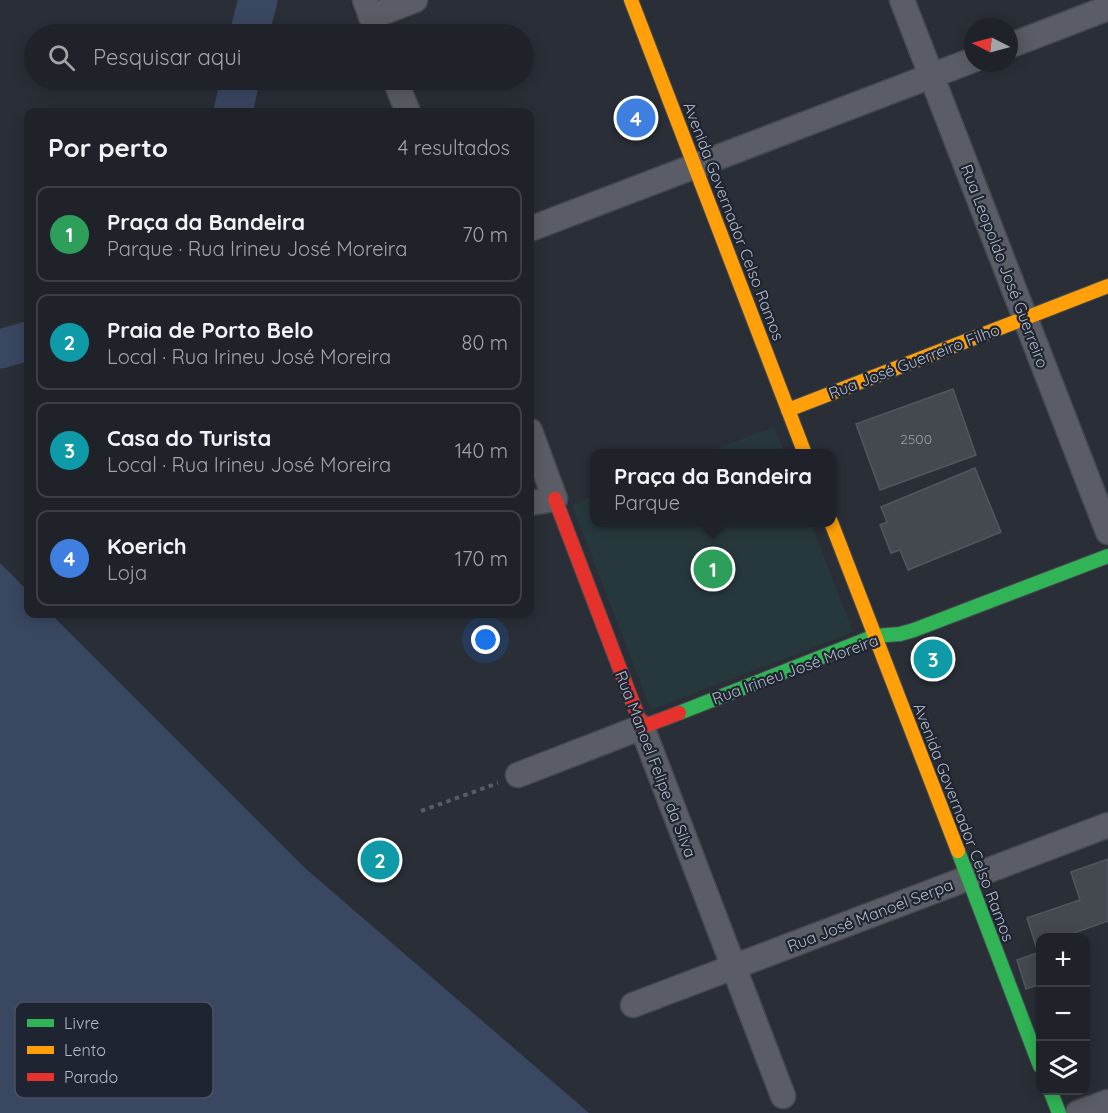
<!DOCTYPE html>
<html lang="pt">
<head>
<meta charset="utf-8">
<style>
  :root { --surface:#202229; --page:#2d2f35; --text:#f1f3f6; --muted:#a2a4a8; --line:#3d3f46; --accent:#ea580c }
  body { margin:0; font-family:Quicksand,sans-serif; background:var(--page); color:var(--text) }
  .controls { position:absolute; right:18px; bottom:18px; display:grid; overflow:hidden; border-radius:12px; box-shadow:0 3px 15px #0003 }
  .controls button { width:54px; height:54px; display:grid; place-items:center; padding:0; border:0; border-bottom:2px solid var(--line); background:var(--surface); color:var(--text); font:30px sans-serif }
  .compass { position:absolute; left:964px; top:18px; width:54px; height:54px; border-radius:50%; background:var(--surface); box-shadow:0 3px 15px #0003; rotate:276deg }
  .you { position:absolute; left:486px; top:640px; width:21px; height:21px; margin:-15px; border:4px solid #fff; border-radius:50%; background:#1a73e8; box-shadow:0 0 0 9px #1a73e833 }
  .badge { display:grid; place-items:center; width:39px; height:39px; border-radius:50%; background:var(--accent); color:#fff; font-size:20px; font-weight:700 }
  .pin { position:absolute; translate:-50% -50%; border:3px solid #fff; box-shadow:0 2px 6px #0006 }
  .popup { position:absolute; left:590px; top:449px; width:246px; height:78px; box-sizing:border-box; display:grid; place-content:center; border-radius:12px; background:var(--surface); filter:drop-shadow(0 2px 4px #0005); font-size:20px; white-space:nowrap; color:var(--muted) }
  .popup b { font-size:22px; color:var(--text) }
  .popup::after { content:''; position:absolute; left:50%; top:100%; margin-left:-12px; border:12px solid transparent; border-top-color:var(--surface) }
  .list { margin:0; padding:0; list-style:none }
  h2 { display:flex; justify-content:space-between; align-items:center; height:78px; margin:0; padding:0 24px; font-size:26px }
  h2 small { font-size:20px; font-weight:400; color:var(--muted) }
  .list li { display:grid; grid-template-columns:39px 1fr auto; gap:18px; align-items:center; box-sizing:border-box; height:96px; margin:0 12px 12px; padding:0 12px; border:2px solid var(--line); border-radius:12px }
  .list b { display:block; font-size:22px; white-space:nowrap }
  .list p { margin:0; font-size:20px; white-space:nowrap; color:var(--muted) }
  .list em { font-size:20px; font-style:normal; color:var(--muted) }
  .icon { flex:none; width:33px; height:33px; fill:none; stroke:currentColor; stroke-width:2; stroke-linecap:round; stroke-linejoin:round }
  .map { position:relative; flex:none; width:1108px; height:1113px; overflow:hidden }
  .search { position:absolute; background:var(--surface); box-shadow:0 3px 15px #0003; left:24px; top:24px; width:510px; height:66px; display:flex; align-items:center; gap:15px; box-sizing:border-box; padding:0 21px; border-radius:33px; color:var(--muted); font-size:22px }
  .panel { position:absolute; background:var(--surface); box-shadow:0 3px 15px #0003; left:24px; top:108px; width:510px; height:510px; border-radius:12px }
  .map>svg:first-child { display:block }
  .green { fill:#27383c }
  .water { fill:#3a4760 }
  .lines { fill:none; stroke-linecap:round; stroke-linejoin:round }
  .river { stroke:#3a4760; stroke-width:39 }
  .building { fill:#44484f; stroke:#52565f; stroke-width:1.5 }
  .street-casing { stroke:#464950; stroke-width:27 }
  .fast-casing { stroke:#464950; stroke-width:16 }
  .slow-casing { stroke:#464950; stroke-width:16 }
  .jam-casing { stroke:#464950; stroke-width:16 }
  .path { stroke:#575c62; stroke-width:4; stroke-dasharray:4.5 4.5; stroke-linecap:butt }
  .street { stroke:#5a5d65; stroke-width:24 }
  .fast { stroke:#30b455; stroke-width:14 }
  .slow { stroke:#ff9f0a; stroke-width:14 }
  .jam { stroke:#e5322d; stroke-width:14 }
  .labels { text-anchor:middle; stroke-width:4.5; stroke-linejoin:round; paint-order:stroke }
  .number-label { font-size:14px; fill:#999ea9 }
  .street-label { font-size:16px; fill:#b5bac7; stroke:#1e2431 }
  .key { fill:#1e2431; stroke:#4b515e; stroke-width:1.5 }
  .key-label { font-size:16px; fill:#b5bac7 }
</style>
</head>
<body>
<div class="map">
<svg width="1108" height="1113" viewBox="0 0 1108 1113">
  <rect width="100%" height="100%" fill="#2a2e37"/>
  <g class="green">
    <polygon points="774,427 785,453 706,453"/>
    <polygon points="594,496 594,522 811,523 853,632 651,710 572,505"/>
  </g>
  <polygon class="water" points="0,563 28,591 28,614 51,614 305,868 589,1113 0,1113"/>
  <g class="lines">
    <g class="river">
      <polyline points="249,34 258,0"/>
      <polyline points="233,112 240,80"/>
      <polyline points="0,349 28,341"/>
    </g>
  </g>
  <g class="building">
    <polygon points="953,389 976,455 880,490 856,424"/>
    <polygon points="975,468 1001,532 908,570 900,550 891,553 880,525 887,522 881,507"/>
    <polygon points="945,640 955,666 920,678 911,652"/>
    <polygon points="1108,859 1108,921 1060,938 1040,938 1040,944 1036,946 1027,918 1080,900 1071,872"/>
    <polygon points="1040,952 1040,984 1026,989 1017,960"/>
  </g>
  <g class="lines">
    <defs>
      <g id="street">
        <polyline points="365,0 378,34"/>
        <polyline points="902,0 1108,532"/>
        <polyline points="371,17 415,0"/>
        <polyline points="1009,46 1108,8"/>
        <polyline points="395,80 408,112"/>
        <polyline points="530,229 973,60"/>
        <polyline points="530,431 555,499 530,503"/>
        <polyline points="518,775 642,727 783,1096"/>
        <polyline points="633,1005 1108,825"/>
        <polyline points="1078,1113 1108,1102"/>
      </g>
      <g id="fast">
        <polyline points="679,713 875,636 900,634 914,630 1108,556"/>
        <polyline points="958,851 1040,1066"/>
        <polyline points="1050,1090 1059,1113"/>
      </g>
      <g id="slow">
        <polyline points="631,0 805,454"/>
        <polyline points="788,410 1108,286"/>
        <polyline points="831,522 958,851"/>
      </g>
      <polyline id="jam" points="555,499 642,727 679,713"/>
    </defs>
    <use href="#street" class="street-casing"/>
    <use href="#fast" class="fast-casing"/>
    <use href="#slow" class="slow-casing"/>
    <use href="#jam" class="jam-casing"/>
    <polyline class="path" points="421,811 498,783"/>
    <use href="#street" class="street"/>
    <use href="#fast" class="fast"/>
    <use href="#slow" class="slow"/>
    <use href="#jam" class="jam"/>
  </g>
  <g class="labels">
    <g class="number-label">
      <text x="916" y="444">2500</text>
    </g>
    <g class="street-label">
      <text transform="translate(734 221) rotate(69)" y="6">Avenida Governador Celso Ramos</text>
      <text transform="translate(1005 266) rotate(69)" y="6">Rua Leopoldo José Guerreiro</text>
      <text transform="translate(914 361) rotate(-21)" y="6">Rua José Guerreiro Filho</text>
      <text transform="translate(795 669) rotate(-20)" y="6">Rua Irineu José Moreira</text>
      <text transform="translate(656 764) rotate(69)" y="6">Rua Manoel Felipe da Silva</text>
      <text transform="translate(964 822) rotate(69)" y="6">Avenida Governador Celso Ramos</text>
      <text transform="translate(870 915) rotate(-21)" y="6">Rua José Manoel Serpa</text>
    </g>
  </g>
  <rect x="15" y="1002" width="198" height="96" rx="9" class="key"/>
  <rect x="27" y="1019" width="27" height="8" fill="#30b455"/>
  <rect x="27" y="1046" width="27" height="8" fill="#ff9f0a"/>
  <rect x="27" y="1073" width="27" height="8" fill="#e5322d"/>
  <g class="key-label">
    <text x="64" y="1029">Livre</text>
    <text x="64" y="1056">Lento</text>
    <text x="64" y="1083">Parado</text>
  </g>
</svg>
<div class="controls">
<button>+</button>
<button>−</button>
<button><svg class="icon" aria-label="layers" viewBox="0 0 24 24"><path d="M12 4l9 5-9 5-9-5zM3 14l9 5 9-5"/></svg></button>
</div>
<svg class="compass" viewBox="-18 -18 36 36"><path d="M0-13l5 13h-10z" fill="#e53935"/><path d="M0 13l5-13h-10z" fill="#a2a4a8"/></svg>
<div class="you"></div>
<div class="pin badge" style="left:713px;top:569px;background:#2e9e5b">1</div>
<div class="popup"><b>Praça da Bandeira</b>Parque</div>
<div class="pin badge" style="left:380px;top:860px;background:#0f9aa8">2</div>
<div class="pin badge" style="left:933px;top:659px;background:#0f9aa8">3</div>
<div class="pin badge" style="left:636px;top:118px;background:#3f7fe0">4</div>
<div class="search"><svg class="icon" aria-label="search" viewBox="0 0 24 24"><circle cx="10" cy="10" r="6"/><path d="M15 15l6 6"/></svg>Pesquisar aqui</div>
<section class="panel">
<h2>Por perto<small>4 resultados</small></h2>
<ul class="list">
<li><span class="badge" style="background:#2e9e5b">1</span><div><b>Praça da Bandeira</b><p>Parque · Rua Irineu José Moreira</p></div><em>70 m</em></li>
<li><span class="badge" style="background:#0f9aa8">2</span><div><b>Praia de Porto Belo</b><p>Local · Rua Irineu José Moreira</p></div><em>80 m</em></li>
<li><span class="badge" style="background:#0f9aa8">3</span><div><b>Casa do Turista</b><p>Local · Rua Irineu José Moreira</p></div><em>140 m</em></li>
<li><span class="badge" style="background:#3f7fe0">4</span><div><b>Koerich</b><p>Loja</p></div><em>170 m</em></li>
</ul>
</section>
</div>
</body>
</html>
